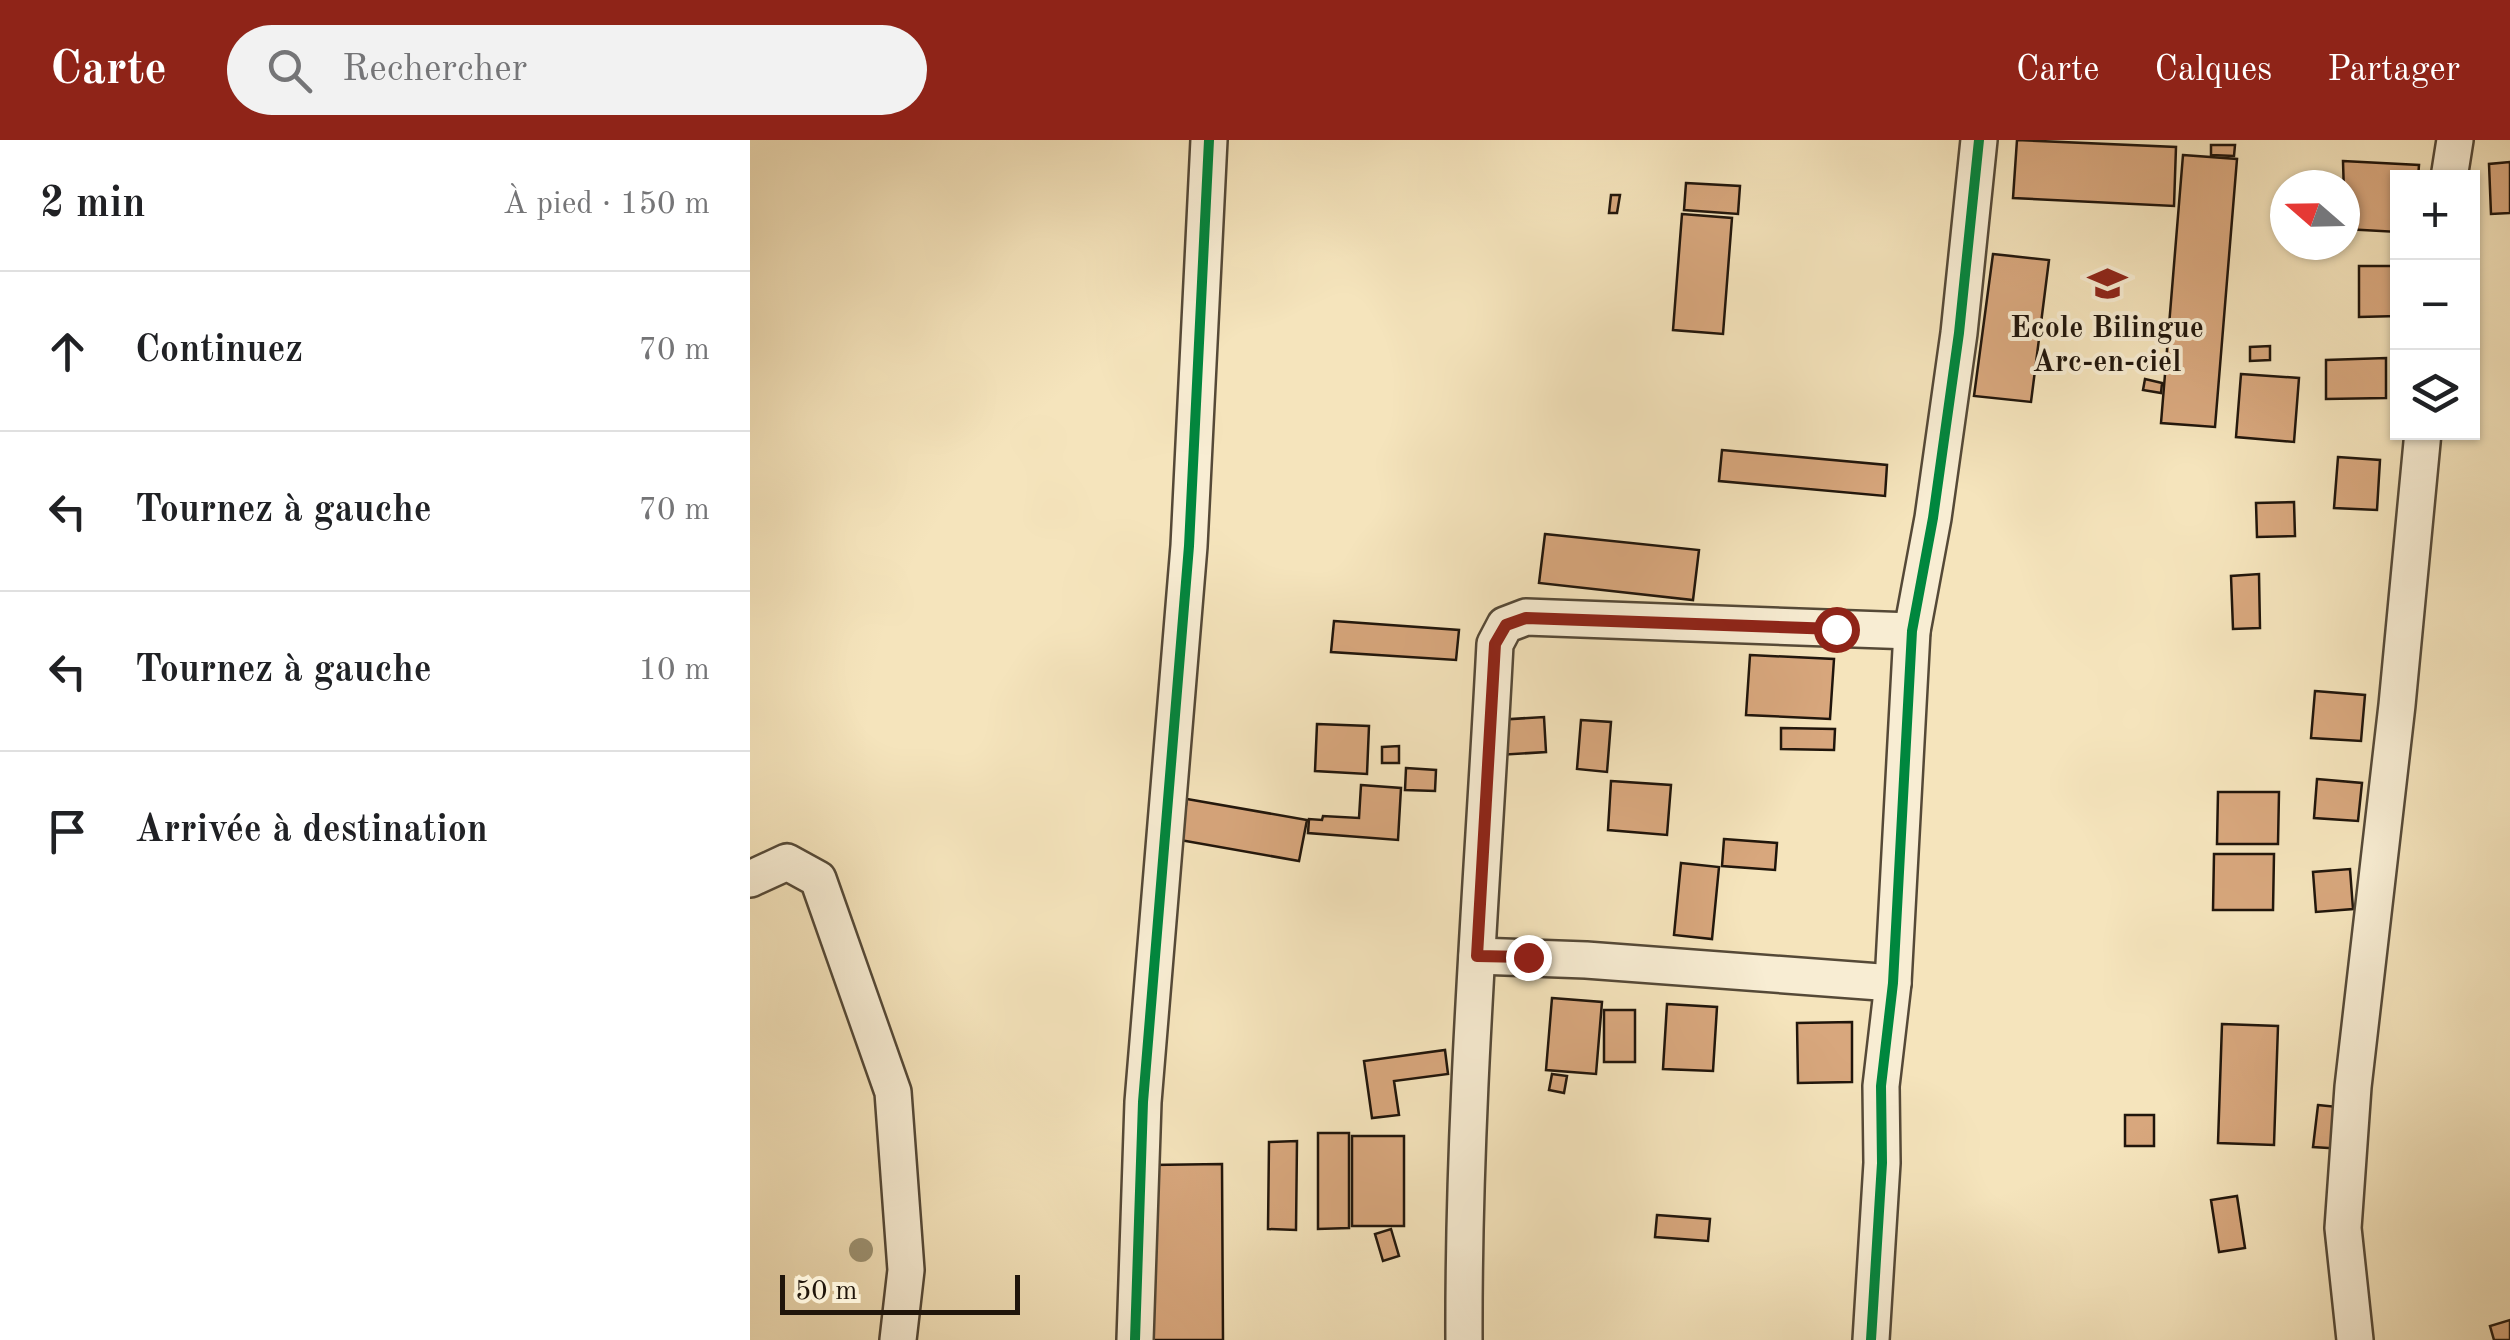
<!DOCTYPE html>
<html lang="fr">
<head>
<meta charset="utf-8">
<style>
  :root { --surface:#fff; --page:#f2f2f2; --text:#202124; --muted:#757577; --line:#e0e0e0; --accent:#8f2418 }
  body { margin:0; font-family:"Old Standard TT",serif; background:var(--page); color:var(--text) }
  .controls { position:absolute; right:30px; top:30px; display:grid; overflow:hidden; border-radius:0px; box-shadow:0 2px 8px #0004 }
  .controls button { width:90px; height:90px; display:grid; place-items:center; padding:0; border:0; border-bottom:2px solid var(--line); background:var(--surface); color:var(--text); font:50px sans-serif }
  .compass { position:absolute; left:1520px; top:30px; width:90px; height:90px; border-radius:50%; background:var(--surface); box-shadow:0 2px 8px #0004; rotate:290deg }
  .scale { position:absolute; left:30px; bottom:25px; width:240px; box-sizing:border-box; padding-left:10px; border:5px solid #20150b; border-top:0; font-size:28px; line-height:35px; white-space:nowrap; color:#20150b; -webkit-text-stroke:8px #f8edd3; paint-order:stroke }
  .stop { position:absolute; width:30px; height:30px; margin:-22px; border:8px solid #8f2418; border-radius:50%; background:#fff }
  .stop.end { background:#8f2418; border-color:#fff; box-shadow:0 2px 10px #0008 }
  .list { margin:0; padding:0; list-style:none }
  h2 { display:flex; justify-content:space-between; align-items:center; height:130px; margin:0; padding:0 40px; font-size:42px }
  h2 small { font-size:32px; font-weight:400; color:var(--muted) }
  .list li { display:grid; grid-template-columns:65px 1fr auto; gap:30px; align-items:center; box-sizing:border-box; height:160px; padding:0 40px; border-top:2px solid var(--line) }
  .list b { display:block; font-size:38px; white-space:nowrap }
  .list em { font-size:32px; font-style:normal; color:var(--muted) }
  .icon { flex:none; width:55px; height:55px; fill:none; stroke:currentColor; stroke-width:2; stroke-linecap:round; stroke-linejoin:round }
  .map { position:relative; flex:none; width:1760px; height:1200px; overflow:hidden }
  header { display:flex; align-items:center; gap:60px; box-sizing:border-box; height:140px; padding:0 50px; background:var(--accent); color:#fff }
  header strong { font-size:48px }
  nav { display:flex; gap:55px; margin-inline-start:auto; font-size:35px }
  .search { width:700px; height:90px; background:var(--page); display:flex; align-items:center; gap:25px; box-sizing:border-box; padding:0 35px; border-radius:55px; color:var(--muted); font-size:38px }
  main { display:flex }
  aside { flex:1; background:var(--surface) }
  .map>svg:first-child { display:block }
  .building { fill:#d8a77d; stroke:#20150b; stroke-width:2.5 }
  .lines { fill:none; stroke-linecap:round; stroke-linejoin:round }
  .minor-casing { stroke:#554937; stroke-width:40 }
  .minor { stroke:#f8edd3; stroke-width:35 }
  .cycleway-casing { stroke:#f8edd3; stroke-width:16 }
  .cycleway { stroke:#00873e; stroke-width:10 }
  .tree { fill:#9e9474 }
  .route { stroke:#8f2418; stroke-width:12 }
  .labels { text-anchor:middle; stroke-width:8; stroke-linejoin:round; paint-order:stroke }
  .poi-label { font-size:30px; font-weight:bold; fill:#20150b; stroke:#f8edd3 }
</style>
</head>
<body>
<header>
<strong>Carte</strong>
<div class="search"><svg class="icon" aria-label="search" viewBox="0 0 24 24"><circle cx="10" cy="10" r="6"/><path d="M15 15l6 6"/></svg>Rechercher</div>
<nav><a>Carte</a><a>Calques</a><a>Partager</a></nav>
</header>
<main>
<aside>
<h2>2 min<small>À pied · 150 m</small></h2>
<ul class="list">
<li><svg class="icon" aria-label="ahead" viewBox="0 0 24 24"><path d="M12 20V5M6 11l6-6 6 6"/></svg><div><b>Continuez</b></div><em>70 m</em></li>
<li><svg class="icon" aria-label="left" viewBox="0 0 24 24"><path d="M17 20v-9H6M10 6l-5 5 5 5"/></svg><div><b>Tournez à gauche</b></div><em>70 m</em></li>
<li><svg class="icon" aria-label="left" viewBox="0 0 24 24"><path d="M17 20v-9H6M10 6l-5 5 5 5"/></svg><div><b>Tournez à gauche</b></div><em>10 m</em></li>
<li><svg class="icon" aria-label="arrive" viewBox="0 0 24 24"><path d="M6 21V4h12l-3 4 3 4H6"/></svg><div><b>Arrivée à destination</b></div></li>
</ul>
</aside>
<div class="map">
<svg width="1760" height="1200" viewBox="0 0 1760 1200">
  <rect width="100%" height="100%" fill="#f5e4bc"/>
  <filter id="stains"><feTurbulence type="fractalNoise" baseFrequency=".002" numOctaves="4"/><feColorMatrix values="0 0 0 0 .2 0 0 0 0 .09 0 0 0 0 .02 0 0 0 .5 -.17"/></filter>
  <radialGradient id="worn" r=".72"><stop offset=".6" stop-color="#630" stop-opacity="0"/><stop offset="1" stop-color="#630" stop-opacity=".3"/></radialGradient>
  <g class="building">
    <polygon points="1267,0 1426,7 1424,66 1263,58"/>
    <polygon points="1461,5 1485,5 1484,16 1461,15"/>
    <polygon points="1433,15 1487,19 1465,287 1411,283"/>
    <polygon points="1593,21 1669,25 1668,38 1648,38 1648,92 1595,89"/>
    <polygon points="1760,22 1760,73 1741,74 1739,24"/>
    <polygon points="936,43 990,46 988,74 934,70"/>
    <polygon points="861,55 870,55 867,73 859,73"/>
    <polygon points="932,74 982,78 973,194 923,190"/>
    <polygon points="1243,114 1299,120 1281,262 1224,256"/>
    <polygon points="1609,126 1648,126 1648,176 1609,177"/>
    <polygon points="1520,206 1520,220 1500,221 1500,207"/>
    <polygon points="1636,218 1636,258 1576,259 1576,220"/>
    <polygon points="1491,234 1549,238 1544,302 1486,297"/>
    <polygon points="1395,239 1412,243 1411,253 1393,250"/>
    <polygon points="972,310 1137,325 1135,356 969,341"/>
    <polygon points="1588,317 1630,320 1627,370 1584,368"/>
    <polygon points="1544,362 1545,396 1507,397 1506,363"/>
    <polygon points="795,394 949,410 943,460 789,443"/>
    <polygon points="1509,434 1510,488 1483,489 1481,436"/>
    <polygon points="584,481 709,490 706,520 581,512"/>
    <polygon points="1000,515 1084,519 1080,579 996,575"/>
    <polygon points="1565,551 1615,555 1611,601 1561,598"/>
    <polygon points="794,577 796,612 748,615 746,580"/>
    <polygon points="831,580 861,582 857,632 827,629"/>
    <polygon points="567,584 619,586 617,634 565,631"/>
    <polygon points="1031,588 1085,589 1084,610 1031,609"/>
    <polygon points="649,606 649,623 632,623 632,607"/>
    <polygon points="656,628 686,630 685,651 655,650"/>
    <polygon points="1567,639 1612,643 1608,681 1564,678"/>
    <polygon points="861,641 921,645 917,695 858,690"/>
    <polygon points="611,645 651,648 648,700 558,693 559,679 572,680 573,676 609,678"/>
    <polygon points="1468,652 1529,652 1528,704 1467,704"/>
    <polygon points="437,659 557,680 549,721 430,700"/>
    <polygon points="974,699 1027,703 1025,730 972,726"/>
    <polygon points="1464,714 1524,714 1523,770 1463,770"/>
    <polygon points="931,723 969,727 962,799 924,795"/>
    <polygon points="1600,729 1603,769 1566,772 1563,732"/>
    <polygon points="802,858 852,862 846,934 796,930"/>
    <polygon points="917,864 967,867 963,931 913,929"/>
    <rect x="854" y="870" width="31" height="52"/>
    <polygon points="1102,882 1102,942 1048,943 1047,883"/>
    <polygon points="1472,884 1528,886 1524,1005 1468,1003"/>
    <polygon points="695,910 698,934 644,941 649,975 622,978 614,921"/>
    <polygon points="802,934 817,936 814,953 799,950"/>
    <polygon points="1568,965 1598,968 1594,1009 1563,1007"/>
    <rect x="1375" y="975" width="29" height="31"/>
    <polygon points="568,993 599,993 599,1088 568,1089"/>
    <rect x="602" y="996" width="52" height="90"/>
    <polygon points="547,1001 546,1090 518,1089 519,1002"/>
    <polygon points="472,1024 473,1200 401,1200 400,1025"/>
    <polygon points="1487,1056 1495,1108 1469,1112 1461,1060"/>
    <polygon points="907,1075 960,1079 958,1101 905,1097"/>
    <polygon points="641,1089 649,1116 633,1121 625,1094"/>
    <polygon points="1760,1180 1760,1200 1744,1200 1740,1186"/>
  </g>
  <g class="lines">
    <defs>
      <g id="minor">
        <polyline points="1699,38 1705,0"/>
        <polyline points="0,739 37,722 68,739 143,952 156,1130 148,1200"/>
        <polyline points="727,816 836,820 1143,843"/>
        <polyline points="385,1200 393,962 439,406 459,0"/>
        <path d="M714 1200C713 968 733 736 745 504L755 485 776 477 1162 491"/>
        <polyline points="1121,1200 1132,1023 1131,946 1143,843 1162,491 1183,378 1209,193 1229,0"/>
        <polyline points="1605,1200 1593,1088 1603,947 1647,565 1673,292"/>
      </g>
    </defs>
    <use href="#minor" class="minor-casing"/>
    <use href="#minor" class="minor"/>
    <defs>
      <g id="cycleway">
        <polyline points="385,1200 393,962 439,406 459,0"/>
        <polyline points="1121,1200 1132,1023 1131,946 1143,843 1162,491 1183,378 1209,193 1229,0"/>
      </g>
    </defs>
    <use href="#cycleway" class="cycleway-casing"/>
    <use href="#cycleway" class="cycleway"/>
  </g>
  <circle class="tree" cx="111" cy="1110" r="12"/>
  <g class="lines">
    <polyline class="route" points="778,817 727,816 745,504 756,485 776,478 1086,489"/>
  </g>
  <defs>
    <symbol id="school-bare" viewBox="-9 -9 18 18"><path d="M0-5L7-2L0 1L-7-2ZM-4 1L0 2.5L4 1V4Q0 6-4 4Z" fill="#8f2418" stroke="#f8edd3" stroke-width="2.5" paint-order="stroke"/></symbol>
  </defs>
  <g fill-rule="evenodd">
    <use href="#school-bare" x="1330" y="116" width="55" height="55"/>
  </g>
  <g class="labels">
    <g class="poi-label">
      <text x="1357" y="197">Ecole Bilingue<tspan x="1357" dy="34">Arc-en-ciel</tspan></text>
    </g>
  </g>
  <rect width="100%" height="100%" filter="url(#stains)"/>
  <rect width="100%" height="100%" fill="url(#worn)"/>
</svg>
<div class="controls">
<button>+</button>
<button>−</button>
<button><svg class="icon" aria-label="layers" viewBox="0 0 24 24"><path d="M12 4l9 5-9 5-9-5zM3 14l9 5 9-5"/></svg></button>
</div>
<svg class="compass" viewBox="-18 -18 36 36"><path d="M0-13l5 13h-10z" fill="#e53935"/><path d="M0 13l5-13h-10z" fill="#757577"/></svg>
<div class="scale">50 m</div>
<div class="stop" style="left:1086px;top:489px"></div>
<div class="stop end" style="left:778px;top:817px"></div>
</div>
</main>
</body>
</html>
